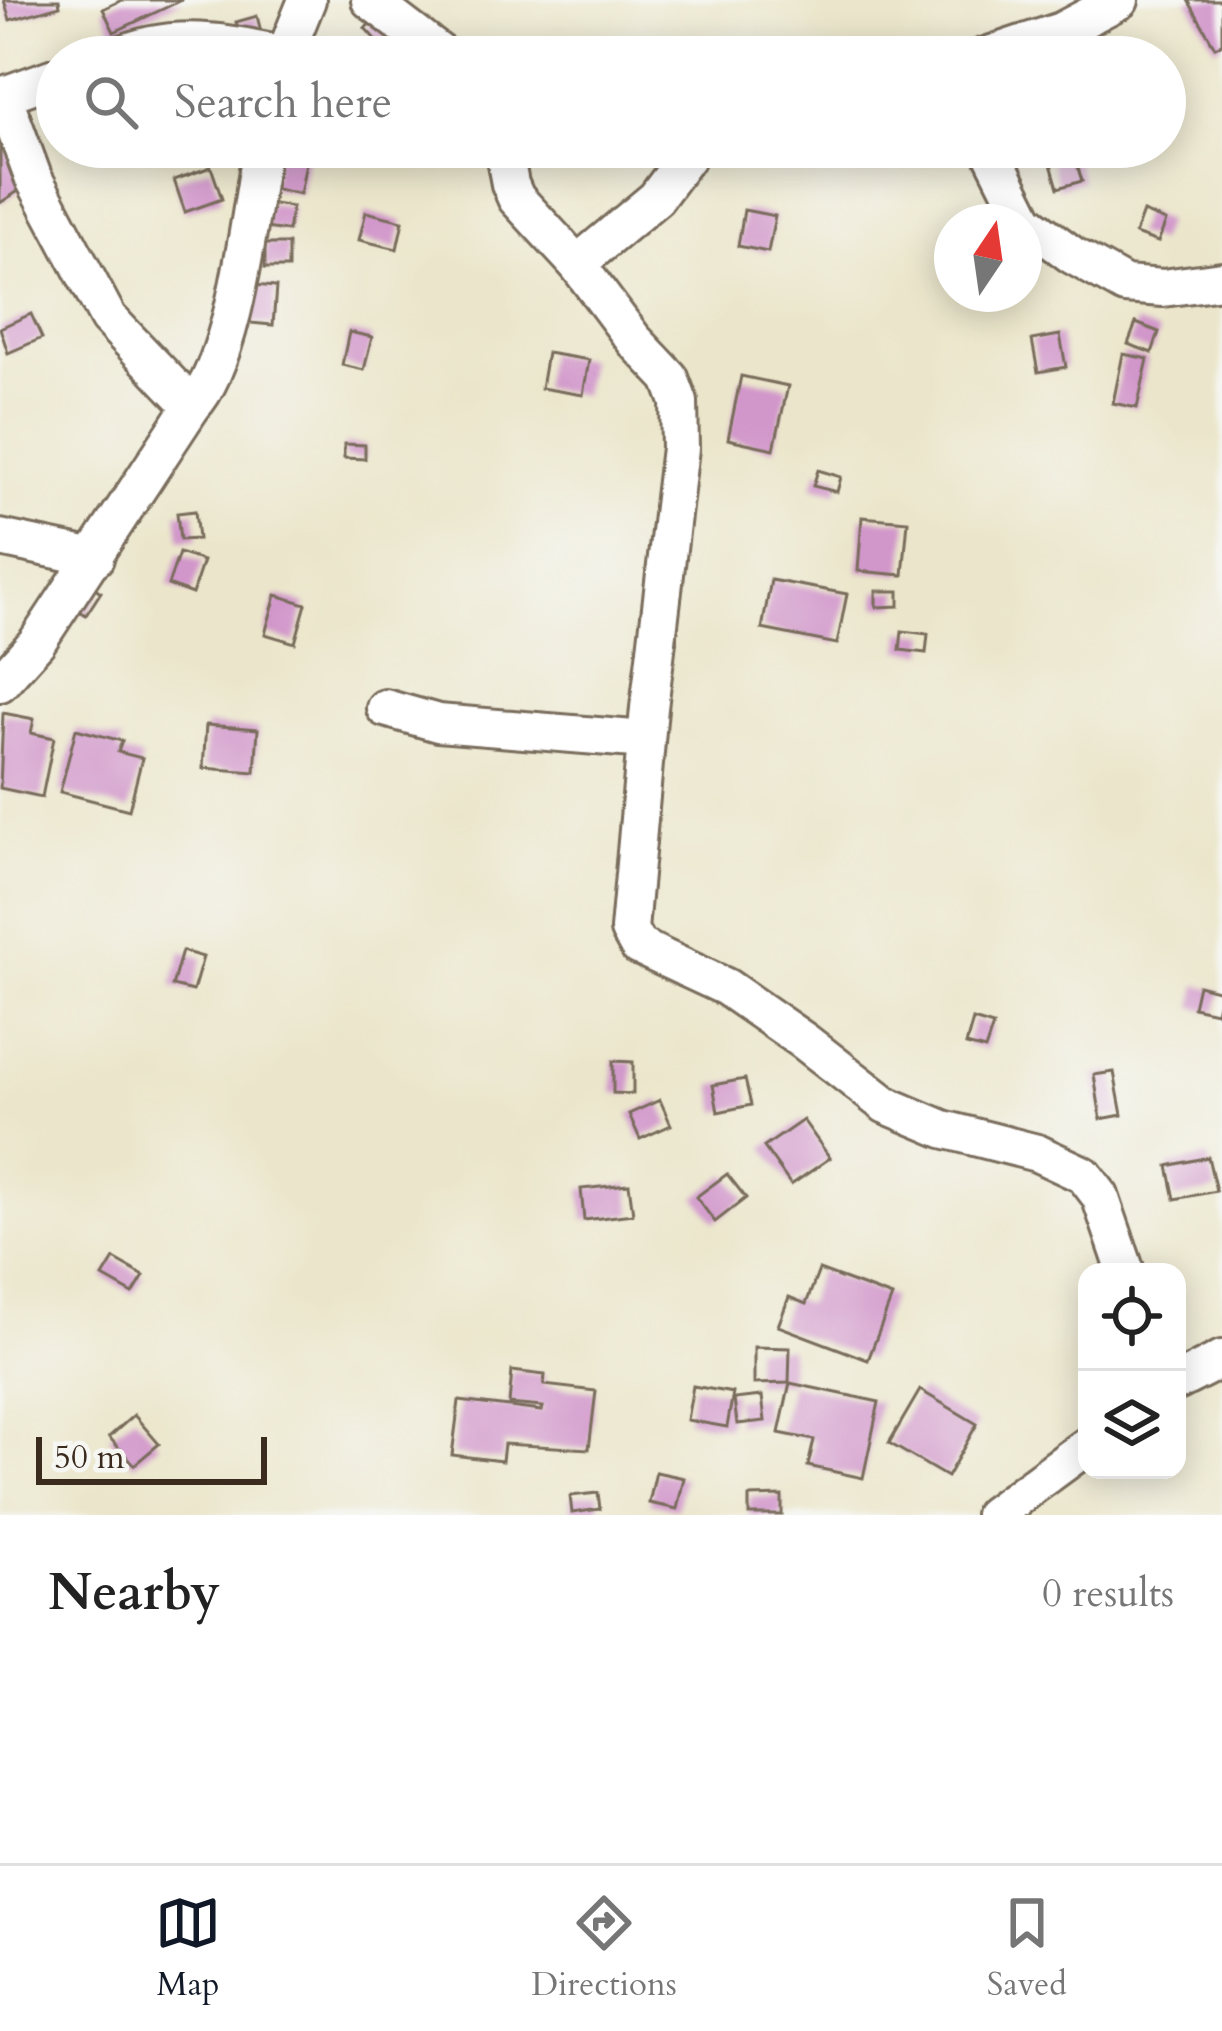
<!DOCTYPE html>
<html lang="en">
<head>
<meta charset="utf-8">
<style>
  :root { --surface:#fff; --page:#f6f6f6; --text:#222; --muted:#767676; --line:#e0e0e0; --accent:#111827 }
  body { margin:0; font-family:Cardo,serif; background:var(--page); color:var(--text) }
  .controls { position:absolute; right:36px; bottom:36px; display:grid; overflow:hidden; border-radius:24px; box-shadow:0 6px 30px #0003 }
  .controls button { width:108px; height:108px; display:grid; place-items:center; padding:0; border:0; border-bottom:3px solid var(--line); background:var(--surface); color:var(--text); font:60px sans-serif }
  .compass { position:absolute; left:934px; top:204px; width:108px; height:108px; border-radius:50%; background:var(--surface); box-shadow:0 6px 30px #0003; rotate:13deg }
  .scale { position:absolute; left:36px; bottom:30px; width:231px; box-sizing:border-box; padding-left:12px; border:6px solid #3b2a1e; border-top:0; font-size:33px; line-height:42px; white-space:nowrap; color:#3b2a1e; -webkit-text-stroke:9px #f6f6f2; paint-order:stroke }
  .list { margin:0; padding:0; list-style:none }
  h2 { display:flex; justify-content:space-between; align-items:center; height:156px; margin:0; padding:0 48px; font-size:51px }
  h2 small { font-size:39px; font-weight:400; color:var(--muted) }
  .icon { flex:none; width:66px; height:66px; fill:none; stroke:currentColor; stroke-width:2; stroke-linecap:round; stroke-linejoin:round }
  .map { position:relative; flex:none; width:1222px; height:1515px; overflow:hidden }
  .search { position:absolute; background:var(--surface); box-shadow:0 6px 30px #0003; left:36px; right:36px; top:36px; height:132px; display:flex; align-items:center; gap:30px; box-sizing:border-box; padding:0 42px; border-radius:66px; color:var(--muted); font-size:45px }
  .sheet { height:348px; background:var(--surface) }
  nav { display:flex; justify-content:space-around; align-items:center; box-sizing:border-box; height:168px; border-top:3px solid var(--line); background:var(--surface); font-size:33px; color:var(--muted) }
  nav a { display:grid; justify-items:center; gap:6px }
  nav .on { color:var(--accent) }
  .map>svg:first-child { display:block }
  .building { fill:#d196ca }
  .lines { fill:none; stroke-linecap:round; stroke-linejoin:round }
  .minor-casing { stroke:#796c5b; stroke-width:42 }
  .minor { stroke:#fff; stroke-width:36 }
</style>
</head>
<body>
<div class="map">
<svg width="1222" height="1515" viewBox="0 0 1222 1515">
  <rect width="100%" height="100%" fill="#f6f6f2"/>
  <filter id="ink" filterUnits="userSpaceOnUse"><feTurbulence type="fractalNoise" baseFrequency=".00833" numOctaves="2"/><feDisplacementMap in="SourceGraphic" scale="24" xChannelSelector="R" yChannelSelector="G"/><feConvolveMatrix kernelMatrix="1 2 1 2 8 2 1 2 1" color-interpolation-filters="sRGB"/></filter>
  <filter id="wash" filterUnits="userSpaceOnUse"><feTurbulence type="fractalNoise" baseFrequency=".004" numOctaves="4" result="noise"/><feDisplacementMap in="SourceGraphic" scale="48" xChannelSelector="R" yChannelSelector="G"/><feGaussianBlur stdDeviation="2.7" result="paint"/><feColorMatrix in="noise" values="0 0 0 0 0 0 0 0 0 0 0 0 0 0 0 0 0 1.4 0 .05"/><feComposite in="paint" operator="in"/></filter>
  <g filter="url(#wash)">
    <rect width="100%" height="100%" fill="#ebe6cb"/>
    <g id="blocks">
      <g class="building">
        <polygon points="4,0 59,0 60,6 10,20"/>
        <polygon points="122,0 182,0 114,32 103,9"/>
        <polygon points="1188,0 1222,0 1222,44 1215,47"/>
        <polygon points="381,14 420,57 391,57 365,28"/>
        <polygon points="257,16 262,36 242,41 236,22"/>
        <polygon points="0,140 29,184 0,203"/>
        <polygon points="278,147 309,147 300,194 271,188"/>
        <polygon points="1072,148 1082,181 1058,188 1048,154"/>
        <polygon points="211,167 222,199 185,212 174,180"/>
        <polygon points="268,203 292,207 288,231 265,228"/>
        <polygon points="744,210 775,216 768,252 738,246"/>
        <polygon points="366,212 403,221 397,249 359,240"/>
        <polygon points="1143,212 1166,221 1158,242 1135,234"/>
        <rect x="265" y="244" width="23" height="24"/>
        <polygon points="254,285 276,287 273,325 250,323"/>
        <polygon points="31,314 42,338 8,353 0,328"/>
        <polygon points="1136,323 1159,332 1152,353 1128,344"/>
        <polygon points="349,332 372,337 364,370 342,365"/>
        <polygon points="1060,335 1066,367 1038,372 1032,340"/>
        <polygon points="547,353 589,360 583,395 541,388"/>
        <polygon points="1123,354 1148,359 1137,408 1113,403"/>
        <polygon points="741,376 788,386 774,449 728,439"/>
        <polygon points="344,444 365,445 365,459 344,458"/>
        <polygon points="818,470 841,477 837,492 813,486"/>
        <polygon points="195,511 198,539 180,540 177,513"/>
        <polygon points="862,517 908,521 903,575 858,571"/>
        <polygon points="179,553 203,561 192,594 168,585"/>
        <polygon points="81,579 101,592 86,615 66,602"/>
        <polygon points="771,580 847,594 837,644 762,629"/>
        <polygon points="876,591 899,591 899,606 876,607"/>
        <polygon points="276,595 306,604 295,643 265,634"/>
        <polygon points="902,631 928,634 926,653 900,650"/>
        <polygon points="3,713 34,719 31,733 54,738 42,797 0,788"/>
        <polygon points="206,725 258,729 255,772 203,768"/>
        <polygon points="76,729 122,741 118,752 142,758 129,810 60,792"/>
        <polygon points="182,951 203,957 193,991 172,986"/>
        <polygon points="1198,985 1221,991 1216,1012 1193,1007"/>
        <polygon points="973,1020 993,1026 985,1050 966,1045"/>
        <polygon points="613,1061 633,1062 633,1094 613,1093"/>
        <polygon points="1114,1072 1122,1115 1101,1119 1094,1075"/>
        <polygon points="745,1079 751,1105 718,1112 713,1085"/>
        <polygon points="660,1100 671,1125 640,1139 629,1114"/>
        <polygon points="803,1120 830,1158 791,1185 764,1147"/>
        <polygon points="1208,1157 1216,1191 1175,1199 1168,1166"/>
        <polygon points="727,1174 746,1198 715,1222 696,1197"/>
        <polygon points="629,1184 633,1214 584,1220 581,1189"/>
        <polygon points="114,1259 144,1276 133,1294 103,1277"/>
        <polygon points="819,1270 892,1297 868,1360 778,1326 789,1297 806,1304"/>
        <polygon points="754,1347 790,1348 789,1383 754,1384"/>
        <polygon points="512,1371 545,1375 544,1385 596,1391 589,1449 504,1444 502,1461 452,1455 459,1401 542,1411 543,1407 509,1404"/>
        <polygon points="790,1383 879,1402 863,1478 808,1466 814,1440 779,1433"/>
        <polygon points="693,1386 733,1393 727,1427 687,1420"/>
        <polygon points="920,1390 977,1424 947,1477 889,1443"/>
        <polygon points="762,1396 765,1421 737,1424 734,1399"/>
        <polygon points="134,1415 159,1444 134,1465 109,1437"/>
        <polygon points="656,1472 684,1478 677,1509 649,1503"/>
        <polygon points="598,1493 600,1509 572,1513 570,1496"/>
        <polygon points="782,1496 782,1515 749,1515 749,1497"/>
      </g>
    </g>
  </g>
  <g filter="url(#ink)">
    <use href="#blocks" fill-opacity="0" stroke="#796c5b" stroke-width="3"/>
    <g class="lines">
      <defs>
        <g id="minor">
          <polyline points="370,0 445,57"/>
          <path d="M115 57C171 31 228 42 285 55"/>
          <polyline points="284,57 307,0"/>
          <polyline points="983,57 1061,31 1120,0"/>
          <polyline points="57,76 7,94 4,98 33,177 108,318 192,406"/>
          <polyline points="503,147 510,184 516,198 577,264 634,340 670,378 679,402 680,448 649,708 629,930 638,946 726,987 804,1041 886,1105 943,1129 1037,1153 1084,1175 1100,1196 1126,1272"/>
          <polyline points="989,147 1026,221 1072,255 1125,285 1163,288 1222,280"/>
          <polyline points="577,264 656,198 694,147"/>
          <polyline points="0,538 95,558"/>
          <path d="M0 683 37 642 192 406C235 362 250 211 262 147"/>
          <polyline points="385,708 438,723 646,740"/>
          <polyline points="1177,1382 1222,1359"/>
          <polyline points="993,1515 1087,1446"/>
        </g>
      </defs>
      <use href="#minor" class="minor-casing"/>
      <use href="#minor" class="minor"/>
    </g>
  </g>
</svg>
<div class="controls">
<button><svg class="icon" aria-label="locate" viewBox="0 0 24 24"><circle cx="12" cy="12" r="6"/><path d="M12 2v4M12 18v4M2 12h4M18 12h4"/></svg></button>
<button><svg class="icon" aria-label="layers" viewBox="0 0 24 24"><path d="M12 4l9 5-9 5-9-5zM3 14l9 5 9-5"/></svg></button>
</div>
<svg class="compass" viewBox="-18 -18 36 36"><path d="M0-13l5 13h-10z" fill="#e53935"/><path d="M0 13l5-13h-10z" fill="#767676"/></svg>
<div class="scale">50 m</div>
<div class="search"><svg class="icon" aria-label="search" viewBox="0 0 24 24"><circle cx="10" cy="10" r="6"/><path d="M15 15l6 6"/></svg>Search here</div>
</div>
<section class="sheet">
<h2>Nearby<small>0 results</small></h2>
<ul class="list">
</ul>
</section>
<nav>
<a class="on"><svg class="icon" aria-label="map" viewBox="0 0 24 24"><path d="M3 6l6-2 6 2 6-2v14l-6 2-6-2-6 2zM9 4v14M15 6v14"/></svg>Map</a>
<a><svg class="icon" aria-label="directions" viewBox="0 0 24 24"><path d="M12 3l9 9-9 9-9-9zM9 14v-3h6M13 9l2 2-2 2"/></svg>Directions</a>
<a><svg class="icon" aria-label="saved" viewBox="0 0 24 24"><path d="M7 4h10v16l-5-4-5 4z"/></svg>Saved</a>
</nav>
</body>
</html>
